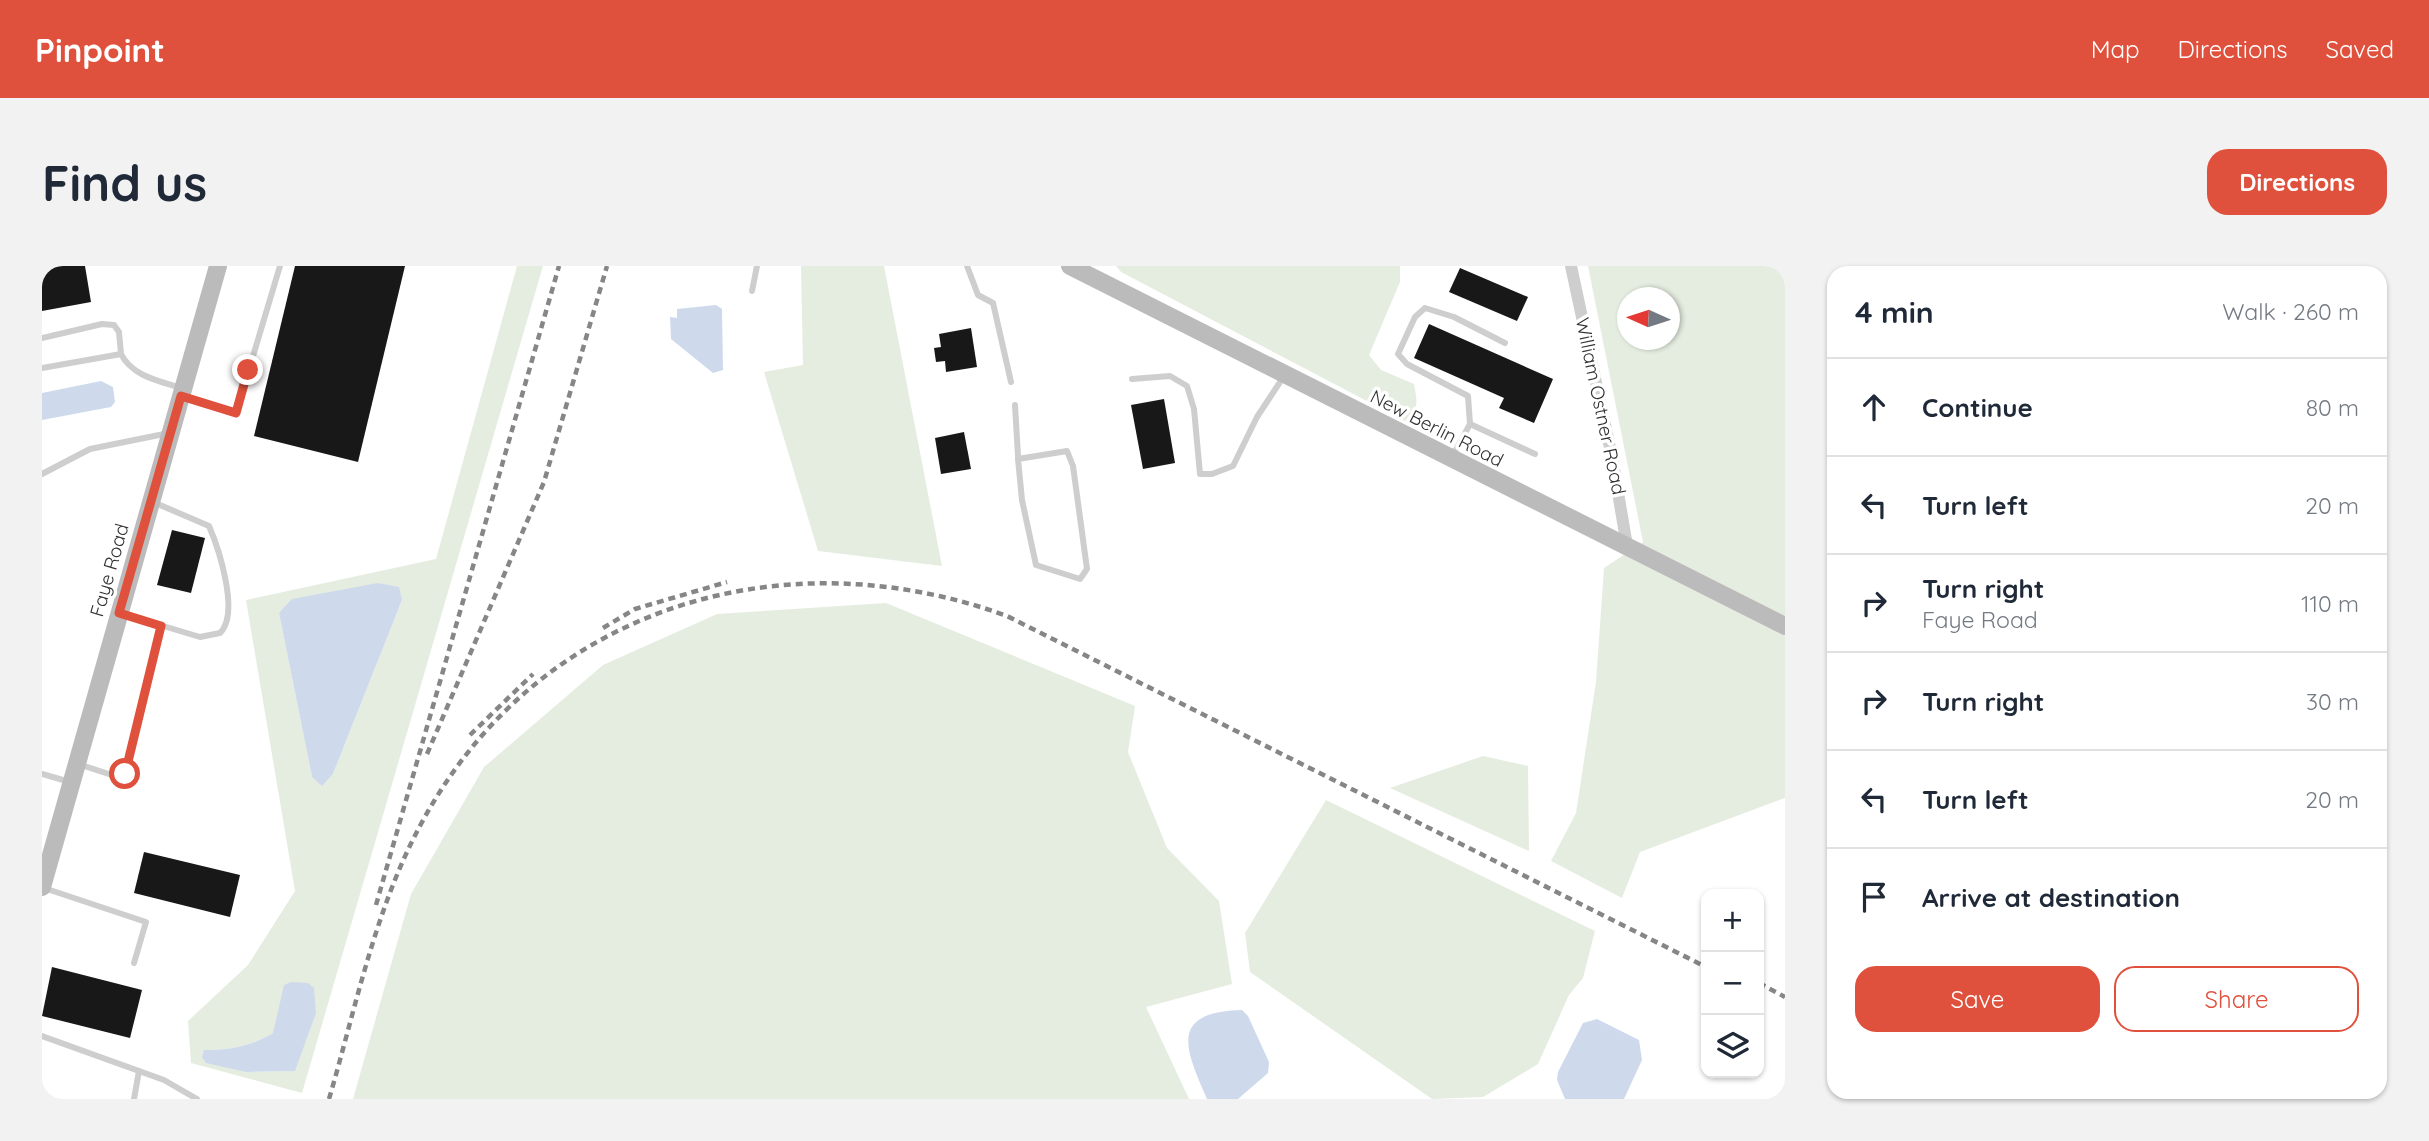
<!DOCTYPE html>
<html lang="en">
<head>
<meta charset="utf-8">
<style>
  :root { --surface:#fff; --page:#f2f2f3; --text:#1f2937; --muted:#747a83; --line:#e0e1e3; --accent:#df513c }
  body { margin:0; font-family:Quicksand,sans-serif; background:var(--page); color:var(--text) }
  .controls { position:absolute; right:21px; bottom:21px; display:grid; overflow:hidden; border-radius:14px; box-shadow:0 2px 5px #0004 }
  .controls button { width:63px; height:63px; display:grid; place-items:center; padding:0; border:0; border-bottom:2px solid var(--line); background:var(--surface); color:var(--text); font:35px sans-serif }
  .compass { position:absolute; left:1575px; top:21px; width:63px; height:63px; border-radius:50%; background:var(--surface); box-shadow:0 2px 5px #0004; rotate:273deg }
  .stop { position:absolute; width:21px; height:21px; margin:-16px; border:5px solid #df513c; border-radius:50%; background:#fff }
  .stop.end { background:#df513c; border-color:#fff; box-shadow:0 2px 7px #0008 }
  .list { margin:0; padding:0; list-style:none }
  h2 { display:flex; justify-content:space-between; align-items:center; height:91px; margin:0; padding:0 28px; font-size:30px }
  h2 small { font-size:23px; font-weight:400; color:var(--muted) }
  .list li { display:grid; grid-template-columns:46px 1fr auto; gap:21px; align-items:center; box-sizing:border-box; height:98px; padding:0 28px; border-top:2px solid var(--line) }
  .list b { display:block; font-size:26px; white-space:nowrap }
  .list p { margin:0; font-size:23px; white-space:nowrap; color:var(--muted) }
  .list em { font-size:23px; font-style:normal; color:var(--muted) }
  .actions { display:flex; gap:14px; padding:21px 28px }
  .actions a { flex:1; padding:16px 0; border:2px solid var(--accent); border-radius:21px; text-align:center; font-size:24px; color:var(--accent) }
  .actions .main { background:var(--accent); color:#fff }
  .icon { flex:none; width:38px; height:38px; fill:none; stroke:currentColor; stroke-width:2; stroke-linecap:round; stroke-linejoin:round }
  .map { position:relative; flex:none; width:1743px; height:833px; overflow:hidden; border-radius:21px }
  header { display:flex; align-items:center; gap:42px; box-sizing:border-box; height:98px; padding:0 35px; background:var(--accent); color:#fff }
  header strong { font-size:33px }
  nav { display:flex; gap:38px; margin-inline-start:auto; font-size:24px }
  .intro { display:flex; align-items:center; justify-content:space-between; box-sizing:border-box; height:168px; padding:0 42px }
  h1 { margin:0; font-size:49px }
  .button { padding:18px 32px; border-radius:21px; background:var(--accent); color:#fff; font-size:24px; font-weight:700 }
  main { display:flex; gap:42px; padding:0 42px }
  aside { flex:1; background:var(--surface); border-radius:21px; box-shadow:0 2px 5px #0004 }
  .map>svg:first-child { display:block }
  .green { fill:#e5ede0; fill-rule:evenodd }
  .water { fill:#cedaec }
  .building { fill:#181818 }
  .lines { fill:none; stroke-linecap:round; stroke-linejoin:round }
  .lane { stroke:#cecece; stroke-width:6 }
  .street { stroke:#cecece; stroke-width:12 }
  .secondary { stroke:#bbb; stroke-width:18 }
  .rail { stroke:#868686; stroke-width:4.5; stroke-dasharray:7 5; stroke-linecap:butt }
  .route { stroke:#df513c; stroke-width:9 }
  .labels { text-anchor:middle; stroke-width:7; stroke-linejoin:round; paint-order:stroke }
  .street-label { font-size:19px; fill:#313131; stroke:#fff }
</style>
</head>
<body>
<header>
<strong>Pinpoint</strong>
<nav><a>Map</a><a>Directions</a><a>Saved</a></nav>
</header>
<div class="intro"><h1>Find us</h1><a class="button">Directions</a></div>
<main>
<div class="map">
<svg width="1743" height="833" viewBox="0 0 1743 833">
  <rect width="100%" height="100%" fill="#fff"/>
  <g class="green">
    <path d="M475 0H501L260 827 149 797 146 755 206 699 253 625 204 334 394 293ZM360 334 291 508 280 519 270 511 237 347ZM231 767 252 805 204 806 163 784C188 784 209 780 231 767Z"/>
    <polygon points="759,0 842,0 900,300 776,285 722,106 761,99"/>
    <path d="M1074 0H1358V16L1327 89 1339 104 1372 118C1375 135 1378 143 1363 155L1079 6Z"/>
    <path d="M1546 0H1743V532L1598 586 1580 632 1509 595 1534 547 1554 416 1562 302 1601 276ZM1586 32H1628V74H1586Z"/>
    <polygon points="844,337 1093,440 1086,486 1125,582 1177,635 1190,718 1104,741 1147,833 311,833 369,628 442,501 561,399 675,348"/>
    <polygon points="1441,490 1486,500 1487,585 1348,522"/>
    <polygon points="1284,534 1553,665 1541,712 1527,729 1496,798 1441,831 1390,833 1208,706 1203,667"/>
  </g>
  <g class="water">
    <polygon points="674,39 680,43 681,104 671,107 629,73 628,51 635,52 635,43"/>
    <polygon points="59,115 71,121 73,136 69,141 0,154 0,127"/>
    <polygon points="336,317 357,321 360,334 291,508 280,520 270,511 237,347 250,333"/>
    <path d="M249 716 266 717 272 722 274 747 253 805 204 806 164 797 160 791 162 784C188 784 209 780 231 767L242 719Z"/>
    <path d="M1200 744 1206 750 1227 796 1226 807 1196 833H1165C1144 784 1125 746 1200 744Z"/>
    <polygon points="1555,753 1597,774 1600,794 1582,833 1523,833 1515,814 1516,806 1541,757"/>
  </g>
  <g class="building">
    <polygon points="0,0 43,0 49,36 0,45"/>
    <polygon points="253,0 363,0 316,196 212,170"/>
    <polygon points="1418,2 1486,31 1475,55 1407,26"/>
    <polygon points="1387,58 1511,113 1492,157 1457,142 1462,132 1372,92"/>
    <polygon points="929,62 935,101 904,106 903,95 894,96 892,82 899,81 897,68"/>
    <polygon points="1122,133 1133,197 1101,203 1089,139"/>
    <polygon points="922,166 929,203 899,208 893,172"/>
    <polygon points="130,264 163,272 149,327 115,319"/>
    <polygon points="102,586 198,609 188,651 92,627"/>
    <polygon points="10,701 100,724 88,772 0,750"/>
  </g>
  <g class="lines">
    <g class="lane">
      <polyline points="925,0 936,29 951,37 969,116"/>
      <polyline points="710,25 715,0"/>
      <polyline points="0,72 60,58 72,59 77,66 79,88"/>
      <path d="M0 102 79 88C90 110 117 115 139 122"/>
      <polyline points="1090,113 1128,110 1145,120 1152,143 1158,208 1170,208 1191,200 1215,151 1242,110"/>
      <polyline points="142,131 194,147 238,0"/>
      <polyline points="973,139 976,190 976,193 980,234 994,299 1038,313 1045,303 1031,200 1025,185 976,193"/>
      <polyline points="1428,158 1493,188"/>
      <polyline points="1410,191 1428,158 1426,130 1365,98 1356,88 1373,51 1383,42 1412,51 1463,77"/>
      <polyline points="0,208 48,183 127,167"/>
      <path d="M81 348 158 371 178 367C198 348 177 283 167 260L111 236"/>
      <polyline points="36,498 76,511 83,508 119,360"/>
      <polyline points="0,508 28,516"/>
      <polyline points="2,622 104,656 92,697"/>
      <polyline points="0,770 122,814 155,833"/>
      <polyline points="92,833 97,805"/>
    </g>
    <polyline class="street" points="1529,0 1570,191 1585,280"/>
    <g class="secondary">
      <polyline points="1028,0 1743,360"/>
      <polyline points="0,621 176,0"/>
    </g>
    <g class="rail">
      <polyline points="561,362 593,343 685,316"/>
      <polyline points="428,469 491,408"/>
      <polyline points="385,488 502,216 565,0"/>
      <polyline points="334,639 517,0"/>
      <polyline points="1717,717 1743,731"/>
      <path d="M287 833C314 741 333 643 379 558 495 341 741 268 965 350L1664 701"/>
    </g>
  </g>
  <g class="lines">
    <polyline class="route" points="83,508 119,360 77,347 139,130 194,147 206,104"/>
  </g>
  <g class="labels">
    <g class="street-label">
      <text transform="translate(1559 140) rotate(78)" y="7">William Ostner Road</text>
      <text transform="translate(1395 162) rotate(27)" y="7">New Berlin Road</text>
      <text transform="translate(67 304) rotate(-74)" y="7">Faye Road</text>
    </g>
  </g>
</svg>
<div class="controls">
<button>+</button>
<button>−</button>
<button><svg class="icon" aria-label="layers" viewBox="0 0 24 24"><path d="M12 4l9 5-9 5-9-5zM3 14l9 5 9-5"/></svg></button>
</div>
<svg class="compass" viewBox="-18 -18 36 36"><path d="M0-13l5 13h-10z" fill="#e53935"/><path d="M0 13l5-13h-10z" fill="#747a83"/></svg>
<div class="stop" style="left:83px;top:508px"></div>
<div class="stop end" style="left:206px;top:104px"></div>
</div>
<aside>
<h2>4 min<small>Walk · 260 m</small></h2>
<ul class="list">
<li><svg class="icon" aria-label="ahead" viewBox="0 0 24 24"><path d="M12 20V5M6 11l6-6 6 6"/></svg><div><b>Continue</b></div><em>80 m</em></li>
<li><svg class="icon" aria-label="left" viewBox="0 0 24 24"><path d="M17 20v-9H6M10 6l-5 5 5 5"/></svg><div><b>Turn left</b></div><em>20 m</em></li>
<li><svg class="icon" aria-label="right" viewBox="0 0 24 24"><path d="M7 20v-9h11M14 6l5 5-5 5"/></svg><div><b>Turn right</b><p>Faye Road</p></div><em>110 m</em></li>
<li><svg class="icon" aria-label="right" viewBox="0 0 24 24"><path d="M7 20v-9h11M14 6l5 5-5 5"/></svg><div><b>Turn right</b></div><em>30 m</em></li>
<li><svg class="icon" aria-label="left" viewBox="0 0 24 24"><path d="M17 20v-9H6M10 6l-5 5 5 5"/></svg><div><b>Turn left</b></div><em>20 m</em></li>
<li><svg class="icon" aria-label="arrive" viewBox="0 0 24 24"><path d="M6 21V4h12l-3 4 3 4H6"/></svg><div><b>Arrive at destination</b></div></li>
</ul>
<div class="actions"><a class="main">Save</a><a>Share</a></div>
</aside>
</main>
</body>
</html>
